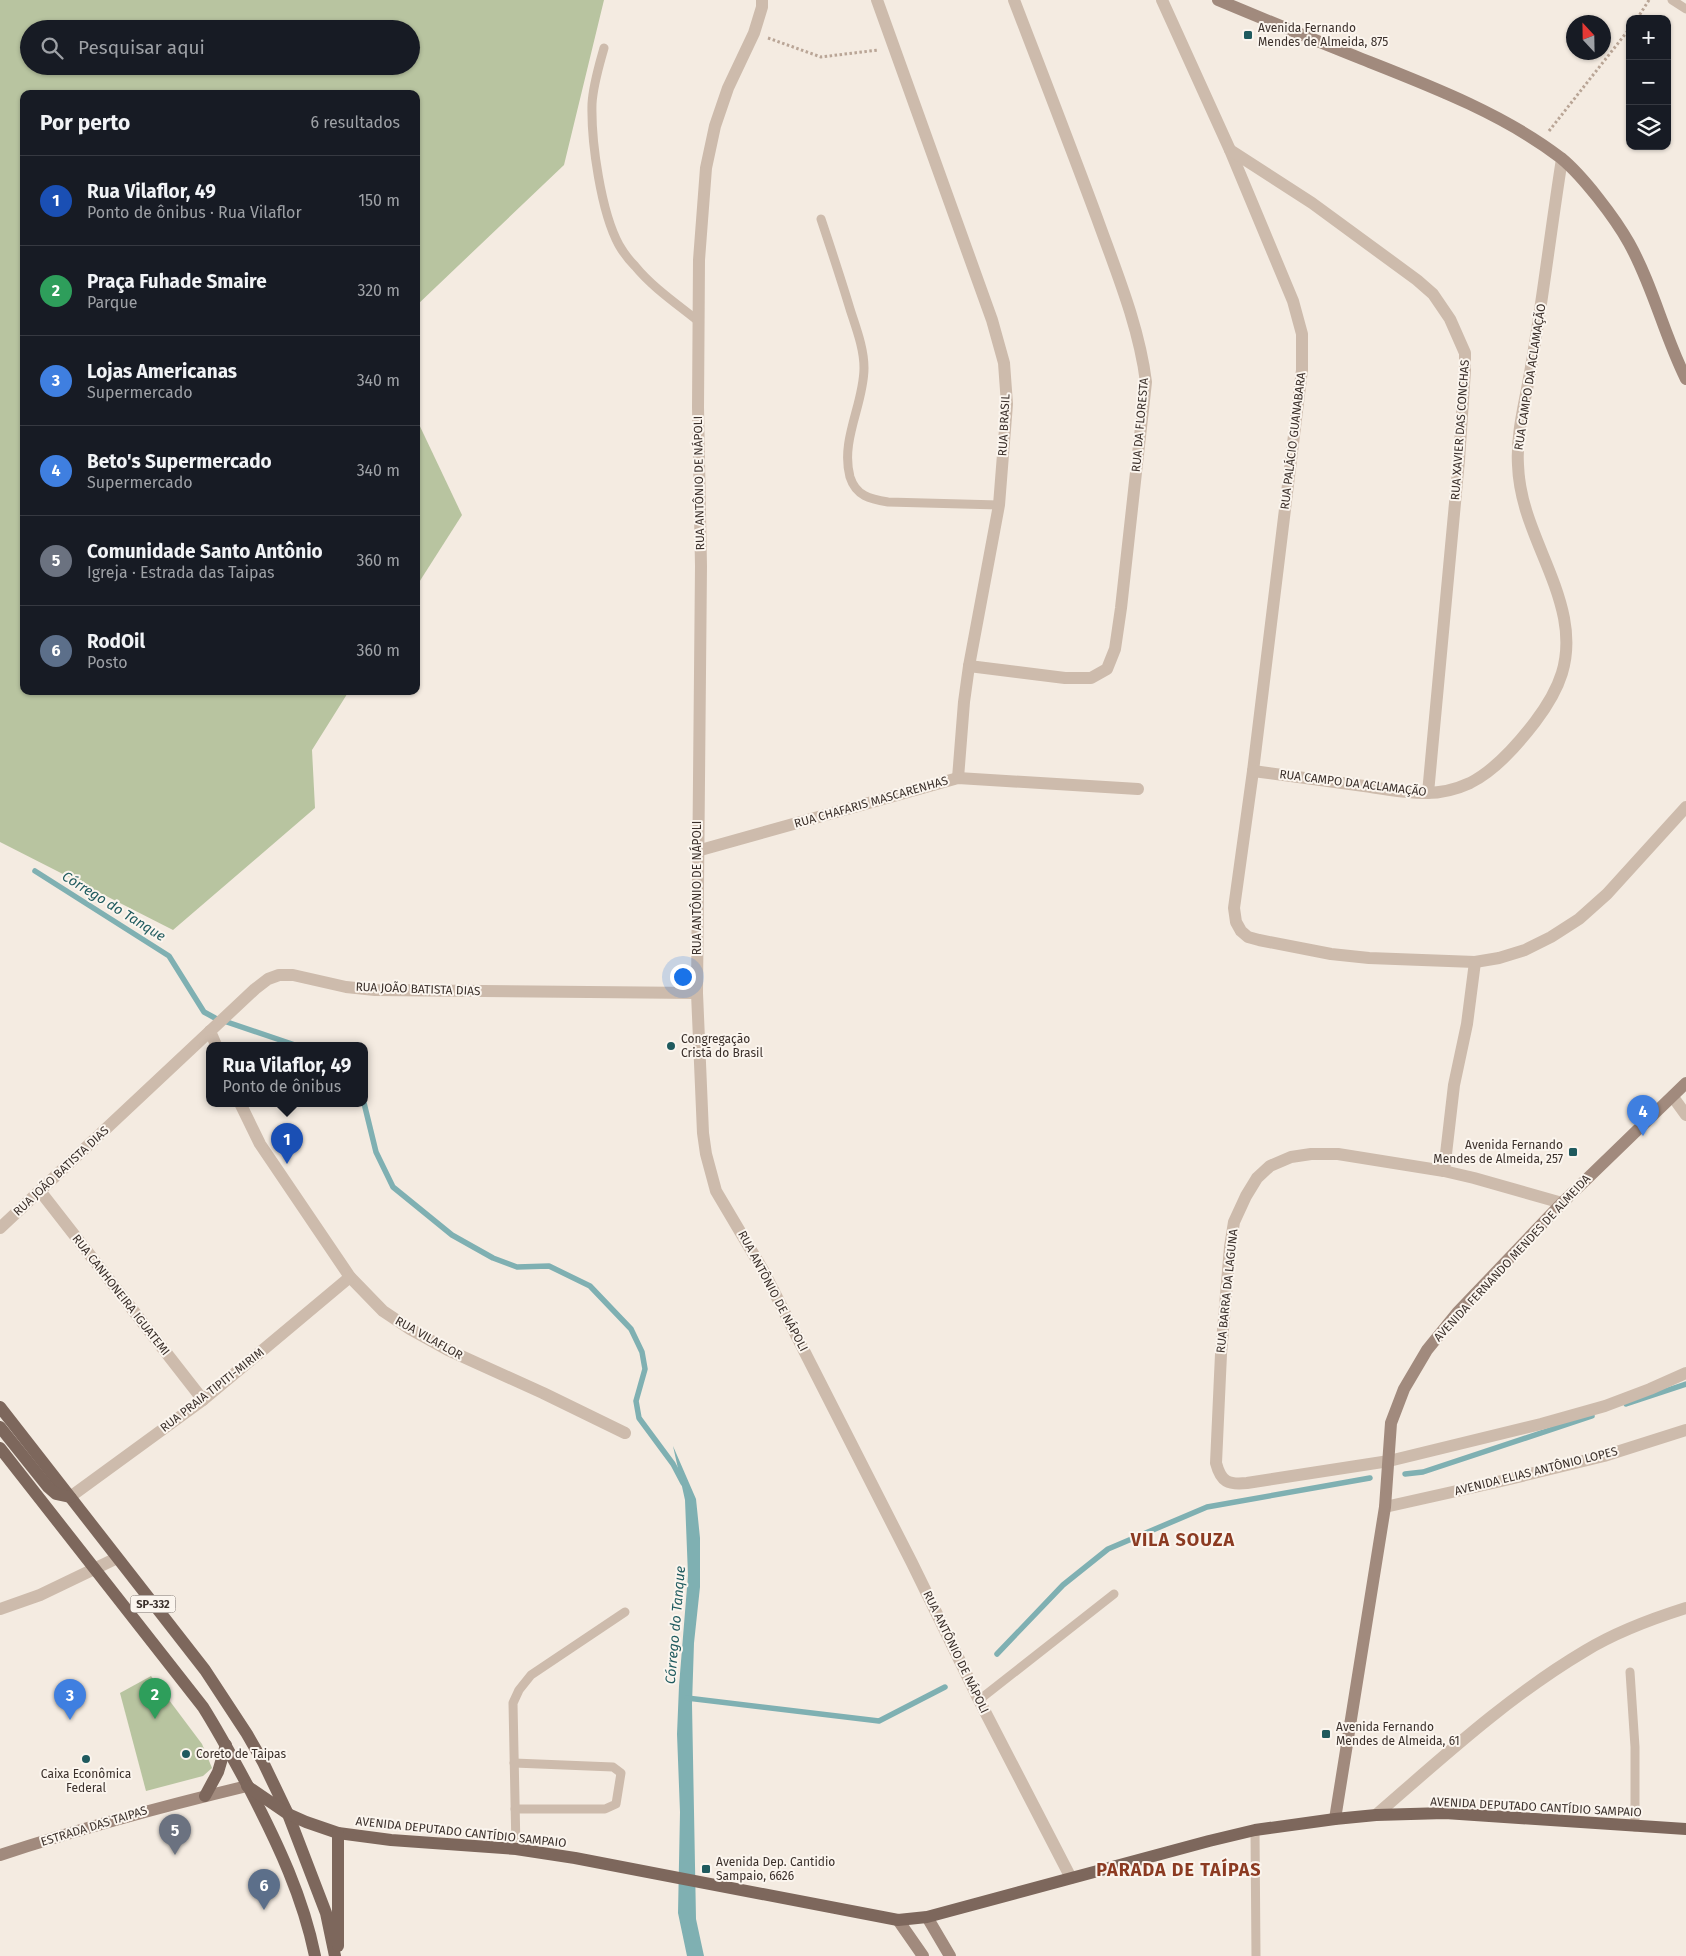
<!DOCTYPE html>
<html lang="pt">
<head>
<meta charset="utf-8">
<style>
  :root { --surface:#171b24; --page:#242831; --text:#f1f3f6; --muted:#9ea1a6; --line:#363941; --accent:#92aeb2 }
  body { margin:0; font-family:"Fira Sans",sans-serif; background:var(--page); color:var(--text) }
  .controls { position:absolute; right:15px; top:15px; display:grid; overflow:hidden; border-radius:10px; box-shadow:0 1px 4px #0004 }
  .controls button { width:45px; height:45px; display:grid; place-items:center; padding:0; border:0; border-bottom:1px solid var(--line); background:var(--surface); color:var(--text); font:25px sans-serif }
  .compass { position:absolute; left:1566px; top:15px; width:45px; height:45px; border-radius:50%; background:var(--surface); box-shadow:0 1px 4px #0004; rotate:338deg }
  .you { position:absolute; left:682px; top:976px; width:18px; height:18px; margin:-12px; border:4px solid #fff; border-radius:50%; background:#1a73e8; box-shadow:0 0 0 8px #1a73e833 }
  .badge { display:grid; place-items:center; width:32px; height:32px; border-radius:50%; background:var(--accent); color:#fff; font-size:16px; font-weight:700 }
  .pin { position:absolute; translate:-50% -41px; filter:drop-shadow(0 1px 2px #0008) }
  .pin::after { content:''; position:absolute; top:26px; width:18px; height:15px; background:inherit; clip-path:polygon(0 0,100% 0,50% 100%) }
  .popup { position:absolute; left:206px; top:1042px; width:162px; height:65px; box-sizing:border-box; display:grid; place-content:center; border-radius:10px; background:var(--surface); filter:drop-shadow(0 1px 4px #0005); font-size:16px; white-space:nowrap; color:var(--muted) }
  .popup b { font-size:19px; color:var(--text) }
  .popup::after { content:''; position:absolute; left:50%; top:100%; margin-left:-10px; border:10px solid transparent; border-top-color:var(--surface) }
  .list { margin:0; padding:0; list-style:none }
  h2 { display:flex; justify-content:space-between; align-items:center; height:65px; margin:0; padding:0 20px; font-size:21px }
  h2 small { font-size:16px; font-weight:400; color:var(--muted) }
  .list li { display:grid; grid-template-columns:32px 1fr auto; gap:15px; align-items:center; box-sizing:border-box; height:90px; padding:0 20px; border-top:1px solid var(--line) }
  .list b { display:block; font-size:19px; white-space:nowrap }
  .list p { margin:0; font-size:16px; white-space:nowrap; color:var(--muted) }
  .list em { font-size:16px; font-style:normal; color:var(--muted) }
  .icon { flex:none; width:28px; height:28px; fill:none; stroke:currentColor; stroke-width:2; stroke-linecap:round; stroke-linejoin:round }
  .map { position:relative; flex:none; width:1686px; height:1956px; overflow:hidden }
  .search { position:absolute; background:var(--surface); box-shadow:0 1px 4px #0004; left:20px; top:20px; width:400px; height:55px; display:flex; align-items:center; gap:12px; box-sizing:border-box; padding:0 18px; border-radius:28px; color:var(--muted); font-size:19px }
  .panel { position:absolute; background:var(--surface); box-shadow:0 1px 4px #0004; left:20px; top:90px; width:400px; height:605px; border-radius:10px }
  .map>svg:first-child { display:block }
  .green { fill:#b8c4a0; fill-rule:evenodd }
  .water { fill:#7fb0b2 }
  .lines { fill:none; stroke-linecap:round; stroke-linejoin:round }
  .stream { stroke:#7fb0b2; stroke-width:5.5 }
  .path { stroke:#b9a596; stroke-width:3; stroke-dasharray:2.5 2.5; stroke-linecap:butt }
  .lane { stroke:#cdbbac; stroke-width:9 }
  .street { stroke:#cdbbac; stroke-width:12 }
  .secondary { stroke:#a18a7d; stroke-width:12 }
  .primary { stroke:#7d675c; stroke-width:12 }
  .poi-dot { fill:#1f5a5e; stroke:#fbf5ee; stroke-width:2 }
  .labels { text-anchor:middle; stroke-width:4; stroke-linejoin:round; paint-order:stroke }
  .shield { fill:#fbf5ee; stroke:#756b66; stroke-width:1 }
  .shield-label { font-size:11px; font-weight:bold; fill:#3b302b }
  .poi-label { font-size:12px; fill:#3b302b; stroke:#fbf5ee; text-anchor:start }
  .street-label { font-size:12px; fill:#3b302b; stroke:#fbf5ee }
  .water-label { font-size:14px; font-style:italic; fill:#1f5a5e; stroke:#fbf5ee }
  .district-label { font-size:18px; font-weight:bold; letter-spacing:1px; fill:#8c3b22; stroke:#fbf5ee }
</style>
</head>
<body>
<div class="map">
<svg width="1686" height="1956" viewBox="0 0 1686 1956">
  <rect width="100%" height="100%" fill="#f4ebe1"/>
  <g class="green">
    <path d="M0 0H604L564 165 416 306V94H24V691H349L312 750 315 808 173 930 0 842ZM29 29H411V66H29Z"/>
    <polygon points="416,418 462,515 416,587"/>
    <polygon points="151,1676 202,1744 212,1768 203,1776 146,1791 120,1693"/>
  </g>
  <polygon class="water" points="673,1446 696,1499 700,1538 700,1587 694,1643 692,1704 696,1919 704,1956 687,1956 678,1913 680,1812 677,1734 679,1686 688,1575 685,1500"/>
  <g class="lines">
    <g class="stream">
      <polyline points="35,871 169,956 204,1012 215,1018 295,1045"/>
      <polyline points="364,1103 376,1152 393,1187 452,1235 493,1258 517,1267 549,1266 590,1286 631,1329 642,1352 645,1369 636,1401 639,1418 673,1464 683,1483"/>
      <polyline points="1626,1404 1686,1384"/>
      <polyline points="1405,1474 1423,1472 1592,1416"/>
      <polyline points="997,1654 1063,1585 1108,1549 1207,1507 1370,1478"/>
      <polyline points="687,1698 879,1721 945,1687"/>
    </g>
    <g class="path">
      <polyline points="1637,19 1649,0"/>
      <polyline points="768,38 821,57 878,50"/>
      <polyline points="1549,131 1630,28"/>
    </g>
    <g class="lane">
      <polyline points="1672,0 1686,9"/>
      <path d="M604 48C599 66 593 85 592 104 591 142 601 212 619 245 623 252 629 260 635 266 652 287 677 304 698 321"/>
      <path d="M821 219C831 249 841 279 850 309 856 328 864 348 864 368 864 404 840 440 850 477 856 496 870 499 888 502L999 505"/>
      <polyline points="1630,1672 1635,1747 1635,1827"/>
      <polyline points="979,1700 1114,1594"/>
      <polyline points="514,1763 613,1767 621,1773 616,1804 605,1809 515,1809"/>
      <polyline points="1255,1830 1256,1956"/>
      <polyline points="516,1849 513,1703 519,1690 531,1675 625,1612"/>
    </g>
    <g class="street">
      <polyline points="762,0 762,7 754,33 728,88 715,126 706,168 699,260 698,407 701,566 697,993 703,1133 706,1154 716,1191 764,1272 912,1563 979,1700 1071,1878"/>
      <polyline points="877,0 992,320 1004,363 1007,404 999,505 969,666 964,702 958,778"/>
      <polyline points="1162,0 1230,150 1293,301 1302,334 1302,370 1253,771 1234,908 1236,922 1241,931 1248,937 1259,940 1331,954 1369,958 1475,962 1499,958 1525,950 1551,937 1579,919 1607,894 1686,807"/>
      <polyline points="1230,150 1312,203 1417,280 1433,294 1450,319 1465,353 1465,370 1459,460 1428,793"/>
      <path d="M969 666 1065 678H1091L1107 669 1115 649 1121 608 1146 382C1139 326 1116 271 1097 218 1070 145 1042 73 1014 0"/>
      <path d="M1253 771C1290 776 1327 781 1364 786 1384 789 1406 793 1426 793 1440 793 1457 789 1470 783 1496 770 1518 744 1535 722 1560 689 1572 660 1564 618 1553 564 1520 521 1518 465 1516 432 1526 399 1531 367 1543 298 1551 228 1562 159"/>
      <polyline points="697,851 958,778 1138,789"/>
      <polyline points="210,1031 216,1045"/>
      <polyline points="1673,1097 1686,1115"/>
      <polyline points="240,1103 260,1144 350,1277 383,1311 410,1329 448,1350 543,1393 625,1433"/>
      <polyline points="1444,1171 1454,1085 1467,1024 1475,962"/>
      <polyline points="40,1191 203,1400"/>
      <path d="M1562 1203 1474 1178 1444 1171 1338 1154H1311L1291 1157 1270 1166 1257 1178 1246 1196 1234 1222 1230 1247 1221 1354 1216 1463C1221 1482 1228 1485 1247 1483L1389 1461 1541 1424 1605 1406 1650 1389 1686 1373"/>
      <polyline points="0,1228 255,989 268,979 279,975 293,975 346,987 375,990 697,993"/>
      <polyline points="70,1497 203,1400 350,1277"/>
      <polyline points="1385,1507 1497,1482 1604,1456 1686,1430"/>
      <polyline points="0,1609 40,1595 117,1558"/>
      <path d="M1376 1815C1443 1757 1509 1696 1585 1651 1616 1632 1651 1619 1686 1608"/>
    </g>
    <g class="secondary">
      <path d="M1218 0C1266 20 1314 40 1362 59 1428 85 1504 114 1561 158 1583 176 1615 218 1629 243 1653 286 1664 335 1686 379"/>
      <polyline points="1335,1819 1385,1507 1391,1423 1404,1389 1427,1350 1457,1313 1562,1203 1686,1083"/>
      <path d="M0 1855C82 1828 164 1806 247 1786"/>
      <polyline points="927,1917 950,1956"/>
      <polyline points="898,1920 923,1956"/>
    </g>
    <g class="primary">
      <polyline points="0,1407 205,1670 247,1734 263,1762 288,1814 326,1913 335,1956"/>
      <polyline points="0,1427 48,1487 56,1494 70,1497"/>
      <path d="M0 1448 203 1707C220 1734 235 1762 250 1790 278 1844 303 1897 315 1956"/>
      <polyline points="247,1786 288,1814 306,1822 338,1833 391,1840 516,1849 575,1858 898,1920 927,1917 1209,1841 1255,1830 1335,1819 1376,1815 1445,1813 1686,1829"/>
      <polyline points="205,1796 218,1772 226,1745"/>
      <polyline points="338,1946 338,1833"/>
    </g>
  </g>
  <g class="poi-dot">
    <rect x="1243" y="30" width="10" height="10" rx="2.5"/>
    <circle cx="671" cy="1046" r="5"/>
    <rect x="1568" y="1147" width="10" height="10" rx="2.5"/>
    <rect x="1321" y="1729" width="10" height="10" rx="2.5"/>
    <circle cx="186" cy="1754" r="5"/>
    <circle cx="86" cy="1759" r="5"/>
    <rect x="701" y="1864" width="10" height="10" rx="2.5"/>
  </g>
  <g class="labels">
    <rect class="shield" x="130.5" y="1595.5" width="45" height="17" rx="4"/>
    <g class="shield-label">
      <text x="153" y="1608">SP-332</text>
    </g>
    <g class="poi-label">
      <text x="1258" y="32">Avenida Fernando<tspan x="1258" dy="14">Mendes de Almeida, 875</tspan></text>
      <text x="681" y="1043">Congregação<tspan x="681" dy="14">Cristã do Brasil</tspan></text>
      <text x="1563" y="1149" text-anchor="end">Avenida Fernando<tspan x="1563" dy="14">Mendes de Almeida, 257</tspan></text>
      <text x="1336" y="1731">Avenida Fernando<tspan x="1336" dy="14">Mendes de Almeida, 61</tspan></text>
      <text x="196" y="1758">Coreto de Taipas</text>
      <text x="86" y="1778" text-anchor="middle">Caixa Econômica<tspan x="86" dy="14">Federal</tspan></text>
      <text x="716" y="1866">Avenida Dep. Cantidio<tspan x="716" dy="14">Sampaio, 6626</tspan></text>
    </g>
    <g class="street-label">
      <text transform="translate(1530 377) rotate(-81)" y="4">RUA CAMPO DA ACLAMAÇÃO</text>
      <text transform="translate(1004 425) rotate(-87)" y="4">RUA BRASIL</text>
      <text transform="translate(1140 425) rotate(-85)" y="4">RUA DA FLORESTA</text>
      <text transform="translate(1460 430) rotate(-86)" y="4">RUA XAVIER DAS CONCHAS</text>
      <text transform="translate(1293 441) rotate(-83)" y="4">RUA PALÁCIO GUANABARA</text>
      <text transform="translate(699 483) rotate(-91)" y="4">RUA ANTÔNIO DE NÁPOLI</text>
      <text transform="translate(1353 783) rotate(7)" y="4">RUA CAMPO DA ACLAMAÇÃO</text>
      <text transform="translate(871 802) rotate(-16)" y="4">RUA CHAFARIS MASCARENHAS</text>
      <text transform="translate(697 888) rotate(-90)" y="4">RUA ANTÔNIO DE NÁPOLI</text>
      <text transform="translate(418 989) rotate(2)" y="4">RUA JOÃO BATISTA DIAS</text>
      <text transform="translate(61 1171) rotate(-43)" y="4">RUA JOÃO BATISTA DIAS</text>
      <text transform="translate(1512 1258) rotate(-47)" y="4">AVENIDA FERNANDO MENDES DE ALMEIDA</text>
      <text transform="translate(773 1291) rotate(62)" y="4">RUA ANTÔNIO DE NÁPOLI</text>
      <text transform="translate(1227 1291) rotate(-84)" y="4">RUA BARRA DA LAGUNA</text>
      <text transform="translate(121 1295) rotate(52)" y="4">RUA CANHONEIRA IGUATEMI</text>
      <text transform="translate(429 1338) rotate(29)" y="4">RUA VILAFLOR</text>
      <text transform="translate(212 1390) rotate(-38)" y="4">RUA PRAIA TIPITI-MIRIM</text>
      <text transform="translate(1536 1471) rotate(-14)" y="4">AVENIDA ELIAS ANTÔNIO LOPES</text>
      <text transform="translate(956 1652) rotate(64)" y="4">RUA ANTÔNIO DE NÁPOLI</text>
      <text transform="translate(1536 1807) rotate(3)" y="4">AVENIDA DEPUTADO CANTÍDIO SAMPAIO</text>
      <text transform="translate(94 1826) rotate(-17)" y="4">ESTRADA DAS TAIPAS</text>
      <text transform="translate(461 1832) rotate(6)" y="4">AVENIDA DEPUTADO CANTÍDIO SAMPAIO</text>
    </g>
    <g class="water-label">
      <text transform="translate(114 906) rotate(32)" y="5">Córrego do Tanque</text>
      <text transform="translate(675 1625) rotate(-85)" y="5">Córrego do Tanque</text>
    </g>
    <g class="district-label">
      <text x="1183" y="1546">VILA SOUZA</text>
      <text x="1179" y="1876">PARADA DE TAÍPAS</text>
    </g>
  </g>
</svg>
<div class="controls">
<button>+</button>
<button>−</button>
<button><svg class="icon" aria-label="layers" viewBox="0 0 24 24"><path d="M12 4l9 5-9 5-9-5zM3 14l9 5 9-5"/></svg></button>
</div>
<svg class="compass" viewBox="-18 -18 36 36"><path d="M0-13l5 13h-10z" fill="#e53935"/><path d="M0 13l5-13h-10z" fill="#9ea1a6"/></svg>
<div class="you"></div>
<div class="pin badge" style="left:287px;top:1164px;background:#1a4fb4">1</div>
<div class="popup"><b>Rua Vilaflor, 49</b>Ponto de ônibus</div>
<div class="pin badge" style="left:155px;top:1719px;background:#2e9e5b">2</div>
<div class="pin badge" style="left:70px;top:1720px;background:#3f7fe0">3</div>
<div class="pin badge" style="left:1643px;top:1136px;background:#3f7fe0">4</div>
<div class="pin badge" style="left:175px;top:1855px;background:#6b7280">5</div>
<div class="pin badge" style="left:264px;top:1910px;background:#5c6f8a">6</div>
<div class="search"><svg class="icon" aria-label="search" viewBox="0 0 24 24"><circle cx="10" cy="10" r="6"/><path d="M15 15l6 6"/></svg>Pesquisar aqui</div>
<section class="panel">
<h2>Por perto<small>6 resultados</small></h2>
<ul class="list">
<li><span class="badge" style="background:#1a4fb4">1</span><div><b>Rua Vilaflor, 49</b><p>Ponto de ônibus · Rua Vilaflor</p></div><em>150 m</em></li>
<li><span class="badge" style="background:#2e9e5b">2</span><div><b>Praça Fuhade Smaire</b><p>Parque</p></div><em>320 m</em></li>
<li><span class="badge" style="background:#3f7fe0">3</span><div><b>Lojas Americanas</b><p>Supermercado</p></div><em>340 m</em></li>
<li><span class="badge" style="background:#3f7fe0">4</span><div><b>Beto's Supermercado</b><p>Supermercado</p></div><em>340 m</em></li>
<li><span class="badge" style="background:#6b7280">5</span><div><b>Comunidade Santo Antônio</b><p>Igreja · Estrada das Taipas</p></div><em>360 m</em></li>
<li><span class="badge" style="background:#5c6f8a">6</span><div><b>RodOil</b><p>Posto</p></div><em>360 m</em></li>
</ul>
</section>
</div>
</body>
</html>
